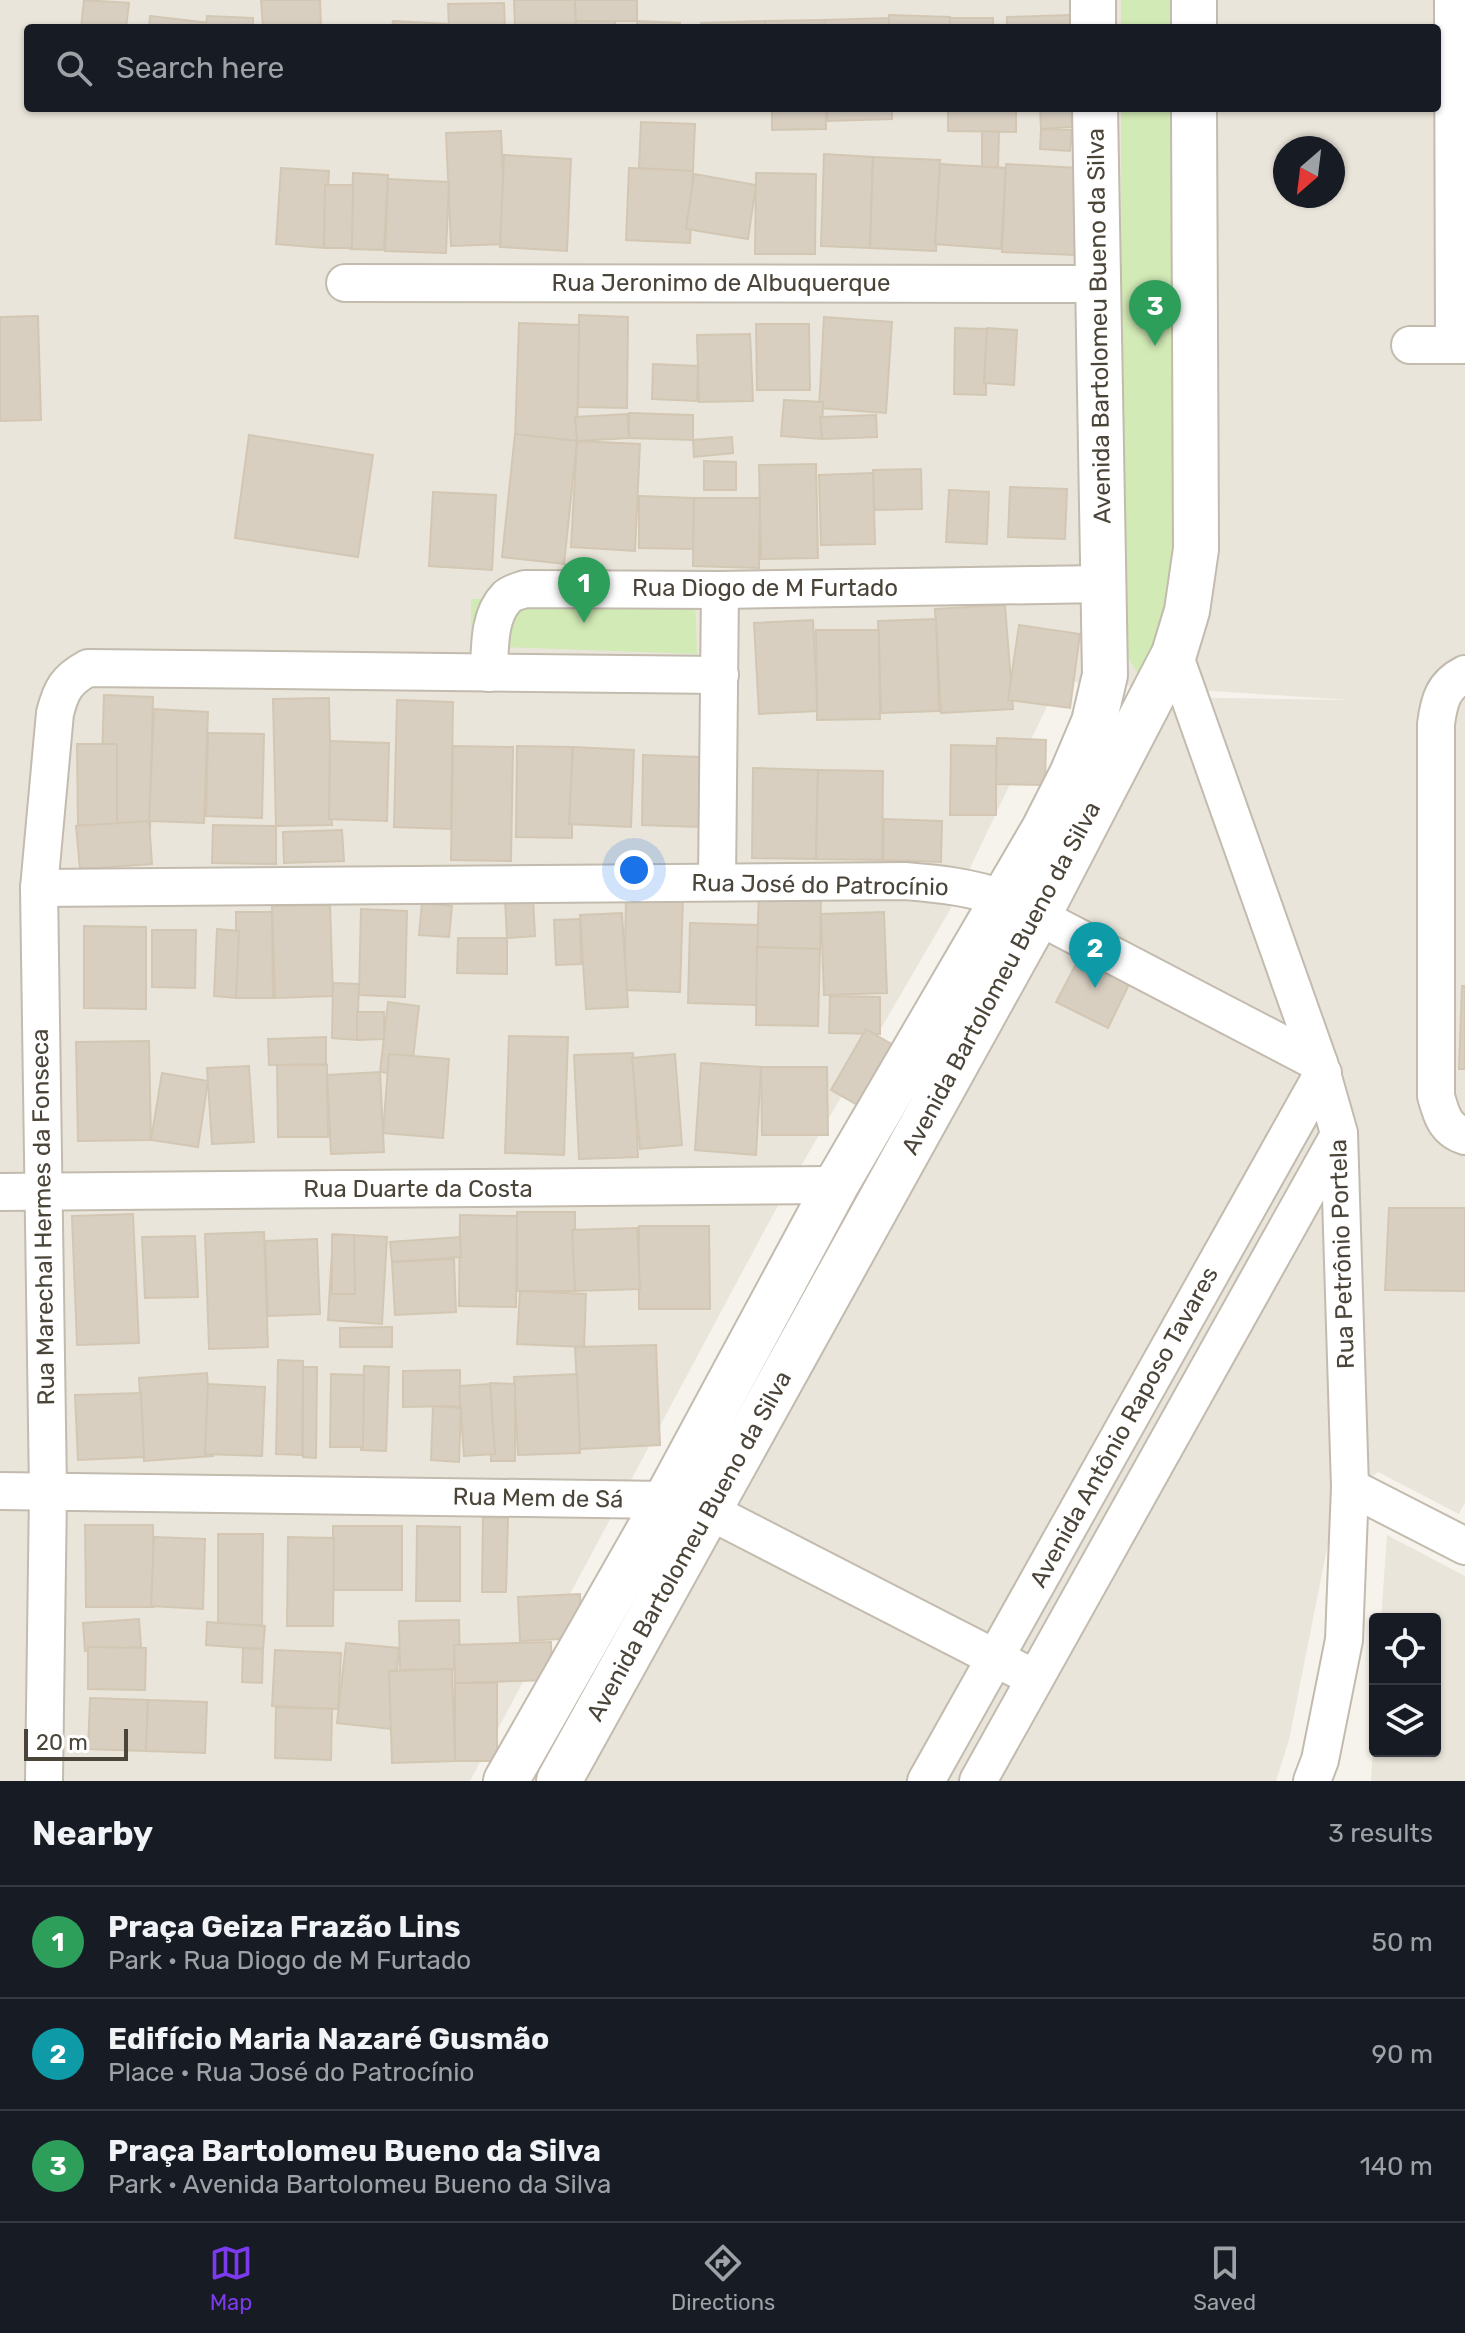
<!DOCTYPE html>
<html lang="en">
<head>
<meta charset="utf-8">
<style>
  :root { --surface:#171b24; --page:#242831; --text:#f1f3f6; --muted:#9ea1a6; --line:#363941; --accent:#7c3aed }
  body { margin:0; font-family:Rubik,sans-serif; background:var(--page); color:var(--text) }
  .controls { position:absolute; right:24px; bottom:24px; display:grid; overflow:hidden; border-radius:8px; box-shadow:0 2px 6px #0004 }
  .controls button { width:72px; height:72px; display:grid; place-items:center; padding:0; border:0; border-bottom:2px solid var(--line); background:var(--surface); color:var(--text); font:40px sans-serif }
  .compass { position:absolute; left:1273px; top:136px; width:72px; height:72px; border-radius:50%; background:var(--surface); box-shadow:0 2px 6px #0004; rotate:208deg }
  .scale { position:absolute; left:24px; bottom:20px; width:104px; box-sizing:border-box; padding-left:8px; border:4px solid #4b4439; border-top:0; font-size:22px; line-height:28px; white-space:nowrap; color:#4b4439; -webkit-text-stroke:6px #fff; paint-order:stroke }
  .you { position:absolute; left:634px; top:870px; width:28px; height:28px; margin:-20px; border:6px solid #fff; border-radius:50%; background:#1a73e8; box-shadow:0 0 0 12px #1a73e833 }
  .badge { display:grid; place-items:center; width:52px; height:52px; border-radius:50%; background:var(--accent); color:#fff; font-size:26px; font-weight:700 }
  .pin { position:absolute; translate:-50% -66px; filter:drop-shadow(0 2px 4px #0008) }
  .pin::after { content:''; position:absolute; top:42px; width:28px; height:24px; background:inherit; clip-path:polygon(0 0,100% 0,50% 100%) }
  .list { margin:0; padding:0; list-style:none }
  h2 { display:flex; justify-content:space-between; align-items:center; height:104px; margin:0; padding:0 32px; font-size:34px }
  h2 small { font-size:26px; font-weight:400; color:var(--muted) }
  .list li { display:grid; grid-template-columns:52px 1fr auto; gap:24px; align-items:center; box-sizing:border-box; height:112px; padding:0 32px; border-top:2px solid var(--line) }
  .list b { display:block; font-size:30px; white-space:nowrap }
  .list p { margin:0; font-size:26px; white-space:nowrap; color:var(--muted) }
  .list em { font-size:26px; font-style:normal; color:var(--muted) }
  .icon { flex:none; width:44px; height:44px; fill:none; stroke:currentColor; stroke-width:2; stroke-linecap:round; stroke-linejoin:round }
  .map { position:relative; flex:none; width:1465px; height:1781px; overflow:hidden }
  .search { position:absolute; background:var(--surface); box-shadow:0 2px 6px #0004; left:24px; right:24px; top:24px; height:88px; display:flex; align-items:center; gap:20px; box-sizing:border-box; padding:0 28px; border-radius:8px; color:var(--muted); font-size:30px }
  .sheet { height:440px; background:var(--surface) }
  nav { display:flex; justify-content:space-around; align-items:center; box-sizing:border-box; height:112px; border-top:2px solid var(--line); background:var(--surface); font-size:22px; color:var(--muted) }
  nav a { display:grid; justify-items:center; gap:4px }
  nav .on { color:var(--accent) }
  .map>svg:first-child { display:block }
  .residential { fill:#eae5da; fill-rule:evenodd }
  .green { fill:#d2eab5 }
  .building { fill:#d8cfc1; stroke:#d3c7b4; stroke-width:2 }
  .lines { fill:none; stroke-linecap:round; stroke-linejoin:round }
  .minor-casing { stroke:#c2bbae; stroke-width:40 }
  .tertiary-casing { stroke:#c2bbae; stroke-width:48 }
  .minor { stroke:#fff; stroke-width:36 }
  .tertiary { stroke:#fff; stroke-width:44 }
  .labels { text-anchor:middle; stroke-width:7; stroke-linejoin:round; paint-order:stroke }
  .street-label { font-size:24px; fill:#4b4439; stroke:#fff }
</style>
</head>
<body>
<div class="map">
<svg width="1465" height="1781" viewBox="0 0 1465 1781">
  <rect width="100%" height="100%" fill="#f6f3ec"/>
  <g class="residential">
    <path d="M0 0H1465V1502L1459 1514 1378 1472 1335 1508 1289 1740 1276 1781H565L1164 697 1350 700 1059 681 951 908 776 1209 470 1781H0ZM28 28H1437V108H28ZM1285 148H1333V196H1285Z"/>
    <polygon points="1387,1535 1465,1576 1465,1781 1371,1781 1375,1718 1375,1751 1435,1751 1435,1619 1381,1619"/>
  </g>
  <g class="green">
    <rect x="1121" y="0" width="68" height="28"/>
    <polygon points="1121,108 1189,108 1187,583 1148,689 1122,648"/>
    <polygon points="695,597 697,654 471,646 471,599"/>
  </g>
  <g class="building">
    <polygon points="84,0 129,3 126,28 81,28"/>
    <polygon points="261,0 320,0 321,28 263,28"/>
    <polygon points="514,0 575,0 576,28 515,28"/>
    <polygon points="575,0 637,0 637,21 576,21"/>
    <polygon points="504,3 505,28 449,28 448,4"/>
    <polygon points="889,15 950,17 950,28 889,28"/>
    <polygon points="1070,15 1070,28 1007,28 1007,17"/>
    <polygon points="150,16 209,23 209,28 149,28"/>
    <polygon points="207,16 253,18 253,28 206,28"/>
    <polygon points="889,18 889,28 824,28 824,20"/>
    <rect x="950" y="18" width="43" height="10"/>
    <polygon points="824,20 825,28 765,28 765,21"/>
    <polygon points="393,21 449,24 449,28 392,28"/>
    <rect x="576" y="21" width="39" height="7"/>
    <polygon points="637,21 680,23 679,28 637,28"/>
    <polygon points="765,21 765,28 701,28 701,23"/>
    <polygon points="772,108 826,108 826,129 772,130"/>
    <polygon points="827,108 892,108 892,119 828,121"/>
    <polygon points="948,108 1016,109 1016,132 948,131"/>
    <polygon points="1040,108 1081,108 1082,126 1041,129"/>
    <polygon points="641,122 695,124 693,171 639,168"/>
    <polygon points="1041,129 1072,130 1070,151 1040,149"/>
    <polygon points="501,131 506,244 451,246 446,133"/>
    <polygon points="982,131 999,132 998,167 982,167"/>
    <polygon points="824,154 873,157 870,248 821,246"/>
    <polygon points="504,155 571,159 567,251 500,247"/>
    <polygon points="873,157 940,160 936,251 870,248"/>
    <polygon points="940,164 1006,168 1001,249 935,244"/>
    <polygon points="1006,164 1079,168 1075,255 1002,252"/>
    <polygon points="281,168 329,171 324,248 276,244"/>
    <polygon points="629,168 693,171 690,243 626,240"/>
    <polygon points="353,173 388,175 384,250 350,249"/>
    <polygon points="756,173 816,174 815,254 755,254"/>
    <polygon points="694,174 756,185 748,239 686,229"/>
    <polygon points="388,179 449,182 446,253 385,251"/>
    <polygon points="325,185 353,185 352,248 324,248"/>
    <polygon points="579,315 628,317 627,408 578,407"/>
    <polygon points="38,316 41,420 0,421 0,317"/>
    <polygon points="824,317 892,322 886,413 819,408"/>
    <polygon points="519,323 579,325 577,441 515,439"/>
    <polygon points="756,324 809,324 810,390 757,390"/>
    <polygon points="955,328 987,329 986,395 954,394"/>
    <polygon points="987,328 1017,330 1014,385 984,383"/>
    <polygon points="750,334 753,401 699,402 697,335"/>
    <polygon points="653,364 698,366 697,401 652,399"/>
    <polygon points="784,400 823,402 822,439 781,436"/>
    <polygon points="629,413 693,415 693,440 629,438"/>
    <polygon points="627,414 629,438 577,441 575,417"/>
    <polygon points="876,415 877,437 822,439 820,417"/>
    <polygon points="515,434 577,441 564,564 502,557"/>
    <polygon points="249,435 373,455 358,557 235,538"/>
    <polygon points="732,437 733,453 694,457 693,440"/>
    <polygon points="577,441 640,444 635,551 571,547"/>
    <polygon points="704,461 736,462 736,490 704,490"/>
    <polygon points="816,464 818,558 761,559 759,465"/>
    <polygon points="921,469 922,509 874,510 873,470"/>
    <polygon points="873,473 875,544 821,545 819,475"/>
    <polygon points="1010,487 1067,489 1065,539 1008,537"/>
    <polygon points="949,490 989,492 987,544 946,542"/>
    <polygon points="433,492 496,495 492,570 429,566"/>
    <polygon points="639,496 694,498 693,549 639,548"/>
    <polygon points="694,498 760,498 759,568 693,566"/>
    <polygon points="1005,605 1013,709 941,713 935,609"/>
    <polygon points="936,619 939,711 881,713 878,621"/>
    <polygon points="813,620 818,711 759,714 754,623"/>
    <polygon points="1019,625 1080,634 1070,708 1008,700"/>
    <polygon points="816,630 879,630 880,719 817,720"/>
    <polygon points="104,695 153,697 150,830 100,829"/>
    <polygon points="329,698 332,825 276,826 273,699"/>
    <polygon points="397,700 453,702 451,829 394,827"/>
    <polygon points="154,709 208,712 204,823 149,821"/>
    <polygon points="208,733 264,734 262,818 206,816"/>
    <polygon points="997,738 1046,740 1045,785 996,784"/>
    <polygon points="330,741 389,743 387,821 329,819"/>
    <polygon points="77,744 117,744 117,825 78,825"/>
    <polygon points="951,745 996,746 996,815 950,815"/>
    <polygon points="453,746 513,747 511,861 451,860"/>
    <polygon points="517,746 572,747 572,838 516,837"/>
    <polygon points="573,747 634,750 631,827 569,824"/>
    <polygon points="643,755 701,757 700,827 642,825"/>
    <polygon points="753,768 818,770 816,859 752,858"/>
    <polygon points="818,770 883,771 882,860 816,859"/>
    <polygon points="884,819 942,821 941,862 883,860"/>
    <polygon points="149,821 152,864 80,869 76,826"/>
    <polygon points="213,825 276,826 276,864 212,863"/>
    <polygon points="342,830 344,861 284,863 283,832"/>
    <polygon points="759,893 821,895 820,949 757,947"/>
    <polygon points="533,898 535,936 507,938 505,900"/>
    <polygon points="626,898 683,899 680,992 624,990"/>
    <polygon points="422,903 452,906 449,937 419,935"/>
    <polygon points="330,905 333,996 275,998 272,906"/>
    <polygon points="361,909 407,911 405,997 359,995"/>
    <polygon points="236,912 272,912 273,998 236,998"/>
    <polygon points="884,912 887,993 824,995 821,914"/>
    <polygon points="622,913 628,1007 586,1009 580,915"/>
    <polygon points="580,919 581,964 556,965 554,920"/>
    <polygon points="690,923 758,925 757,1005 688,1003"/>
    <polygon points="84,926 146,927 146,1009 84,1008"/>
    <polygon points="217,929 239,931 236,998 214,996"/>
    <polygon points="152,930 196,930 195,988 152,987"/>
    <polygon points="458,938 507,938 507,974 457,973"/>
    <polygon points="757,947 820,949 818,1026 756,1025"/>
    <polygon points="1084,949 1134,974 1108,1028 1056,1002"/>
    <polygon points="333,983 359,984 357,1040 332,1038"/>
    <polygon points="1462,986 1465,986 1465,1069 1459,1069"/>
    <polygon points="830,996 880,997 880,1034 829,1033"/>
    <polygon points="388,1002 419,1006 411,1076 380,1072"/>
    <polygon points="357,1012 384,1012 384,1039 357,1040"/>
    <polygon points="866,1029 900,1049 866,1110 831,1090"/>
    <polygon points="509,1036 568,1037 564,1155 505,1153"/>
    <polygon points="326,1037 326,1064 269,1065 268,1039"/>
    <polygon points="149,1041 151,1140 78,1141 76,1042"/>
    <polygon points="633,1053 638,1157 579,1159 574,1055"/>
    <polygon points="389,1054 449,1059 443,1138 383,1133"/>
    <polygon points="675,1054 682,1145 640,1149 632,1058"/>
    <polygon points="701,1063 761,1067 756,1155 695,1150"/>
    <polygon points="277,1065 327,1065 328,1137 278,1137"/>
    <polygon points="249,1066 254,1142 212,1144 207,1068"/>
    <polygon points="761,1067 827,1067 828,1135 762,1135"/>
    <polygon points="380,1072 384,1152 331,1154 327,1075"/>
    <polygon points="162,1073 208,1081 198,1147 151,1140"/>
    <polygon points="1389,1208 1465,1208 1465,1291 1385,1290"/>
    <rect x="517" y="1212" width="58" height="79"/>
    <polygon points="133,1214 139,1343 77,1345 72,1216"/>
    <polygon points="460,1215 517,1216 516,1307 459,1306"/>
    <polygon points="639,1226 709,1226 710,1309 639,1309"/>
    <polygon points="637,1228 640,1289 575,1291 572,1230"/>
    <polygon points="264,1232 268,1347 209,1349 205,1234"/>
    <polygon points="333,1234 387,1237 382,1324 328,1320"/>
    <polygon points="332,1235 354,1235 355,1294 332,1294"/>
    <polygon points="195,1236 198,1297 145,1298 142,1237"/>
    <polygon points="460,1237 461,1257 392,1262 390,1242"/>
    <polygon points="317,1239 320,1314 268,1316 265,1241"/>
    <polygon points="454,1259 456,1312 395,1315 392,1262"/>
    <polygon points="520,1291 586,1294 584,1347 517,1344"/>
    <polygon points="392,1327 392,1347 340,1347 340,1328"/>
    <polygon points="656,1345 660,1445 580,1449 575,1347"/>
    <polygon points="278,1360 303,1361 302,1455 276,1454"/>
    <polygon points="364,1366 389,1367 386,1451 361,1450"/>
    <polygon points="303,1367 317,1367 316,1458 303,1457"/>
    <polygon points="460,1370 460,1406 403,1407 403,1371"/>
    <polygon points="207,1373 213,1456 144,1461 139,1378"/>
    <polygon points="331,1374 364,1375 363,1447 330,1447"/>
    <polygon points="577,1374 580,1453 518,1455 514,1377"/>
    <polygon points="490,1383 515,1384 515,1461 491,1461"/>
    <polygon points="208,1384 265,1387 262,1456 205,1454"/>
    <polygon points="490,1384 495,1454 464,1456 459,1386"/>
    <polygon points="141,1393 144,1457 78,1460 75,1395"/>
    <polygon points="433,1406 461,1408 459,1462 431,1460"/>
    <polygon points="483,1517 508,1518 506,1592 482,1592"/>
    <polygon points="85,1525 153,1525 154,1607 86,1607"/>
    <rect x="333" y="1526" width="69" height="64"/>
    <polygon points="417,1526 460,1527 460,1601 416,1601"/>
    <polygon points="218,1534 263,1534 262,1625 218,1625"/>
    <polygon points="154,1537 205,1539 203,1609 151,1606"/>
    <polygon points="288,1537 334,1538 333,1626 287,1626"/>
    <polygon points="580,1594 582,1638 520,1641 518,1597"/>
    <polygon points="139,1619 141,1647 85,1651 83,1623"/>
    <polygon points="459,1620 460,1669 400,1670 399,1621"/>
    <polygon points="207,1622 265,1626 263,1649 206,1645"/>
    <polygon points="551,1642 552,1680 455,1683 454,1645"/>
    <polygon points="346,1643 399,1648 391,1729 337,1723"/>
    <polygon points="88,1647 146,1648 145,1690 88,1689"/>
    <polygon points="243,1648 263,1649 262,1683 242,1682"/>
    <polygon points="275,1650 341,1653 338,1709 272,1706"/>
    <polygon points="452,1669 455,1761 392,1763 389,1671"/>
    <rect x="455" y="1683" width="42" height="78"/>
    <polygon points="90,1698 148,1700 146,1751 88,1749"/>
    <polygon points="148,1700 207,1702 205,1753 146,1751"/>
    <polygon points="276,1707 332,1709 331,1760 275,1758"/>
  </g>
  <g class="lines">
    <defs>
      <g id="minor">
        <polyline points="1453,0 1454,344"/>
        <polyline points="345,283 1098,284"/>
        <polyline points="1410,345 1465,345"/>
        <polyline points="1174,654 1319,1063 1339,1133 1350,1487 1344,1640 1320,1760 1312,1781"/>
        <path d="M489 673C490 649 488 616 507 597 511 593 519 591 525 589L720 590 1104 584"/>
        <path d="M1465 674C1443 685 1439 701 1436 724V1096C1441 1114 1445 1130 1465 1136"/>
        <polyline points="717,882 720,590"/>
        <path d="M39 888 905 881C941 884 970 887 1005 899L1319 1063"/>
        <polyline points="0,1192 836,1185"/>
        <polyline points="1350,1487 1465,1546"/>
        <polyline points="0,1491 666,1500 709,1511 1034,1678"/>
        <path d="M44 1781 48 1491 39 888 55 713C61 690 66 680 88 668L720 675"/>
        <polyline points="926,1781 1323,1073"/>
        <polyline points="978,1781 1339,1135"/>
      </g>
      <g id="tertiary">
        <polyline points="1093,0 1093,28"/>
        <polyline points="1194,0 1194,28"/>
        <polyline points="506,1781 666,1500 836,1185 1044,829 1072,774 1094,722 1105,675 1095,108"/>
        <polyline points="559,1781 1038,916 1174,654 1187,611 1196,549 1194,108"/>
      </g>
    </defs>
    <use href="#minor" class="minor-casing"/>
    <use href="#tertiary" class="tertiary-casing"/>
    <use href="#minor" class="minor"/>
    <use href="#tertiary" class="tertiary"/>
  </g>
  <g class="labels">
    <g class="street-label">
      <text x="721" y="291">Rua Jeronimo de Albuquerque</text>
      <text transform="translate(1099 326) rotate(-91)" y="8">Avenida Bartolomeu Bueno da Silva</text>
      <text x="765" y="596">Rua Diogo de M Furtado</text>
      <text transform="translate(820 885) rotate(1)" y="8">Rua José do Patrocínio</text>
      <text transform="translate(1001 978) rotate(-62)" y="8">Avenida Bartolomeu Bueno da Silva</text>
      <text x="418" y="1197">Rua Duarte da Costa</text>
      <text transform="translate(43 1217) rotate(-91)" y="8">Rua Marechal Hermes da Fonseca</text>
      <text transform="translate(1342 1254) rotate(-92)" y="8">Rua Petrônio Portela</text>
      <text transform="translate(1124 1427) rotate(-61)" y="8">Avenida Antônio Raposo Tavares</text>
      <text transform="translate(538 1498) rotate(1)" y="8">Rua Mem de Sá</text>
      <text transform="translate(689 1546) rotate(-61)" y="8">Avenida Bartolomeu Bueno da Silva</text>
    </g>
  </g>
</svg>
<div class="controls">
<button><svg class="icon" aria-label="locate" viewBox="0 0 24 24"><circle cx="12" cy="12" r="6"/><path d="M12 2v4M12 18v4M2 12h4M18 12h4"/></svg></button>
<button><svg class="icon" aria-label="layers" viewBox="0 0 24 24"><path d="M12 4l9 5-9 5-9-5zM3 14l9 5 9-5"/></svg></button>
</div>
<svg class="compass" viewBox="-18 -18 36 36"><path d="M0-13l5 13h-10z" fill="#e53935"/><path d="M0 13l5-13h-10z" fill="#9ea1a6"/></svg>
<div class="scale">20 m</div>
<div class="you"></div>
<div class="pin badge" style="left:584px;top:623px;background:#2e9e5b">1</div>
<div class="pin badge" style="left:1095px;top:988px;background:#0f9aa8">2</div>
<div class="pin badge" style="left:1155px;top:346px;background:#2e9e5b">3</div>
<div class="search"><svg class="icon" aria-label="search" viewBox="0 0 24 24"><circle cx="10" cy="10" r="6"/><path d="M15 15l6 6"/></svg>Search here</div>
</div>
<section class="sheet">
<h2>Nearby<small>3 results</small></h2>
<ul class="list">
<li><span class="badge" style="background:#2e9e5b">1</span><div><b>Praça Geiza Frazão Lins</b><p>Park · Rua Diogo de M Furtado</p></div><em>50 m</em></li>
<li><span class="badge" style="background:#0f9aa8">2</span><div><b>Edifício Maria Nazaré Gusmão</b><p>Place · Rua José do Patrocínio</p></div><em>90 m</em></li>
<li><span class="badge" style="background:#2e9e5b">3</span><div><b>Praça Bartolomeu Bueno da Silva</b><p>Park · Avenida Bartolomeu Bueno da Silva</p></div><em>140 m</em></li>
</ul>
</section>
<nav>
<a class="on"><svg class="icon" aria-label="map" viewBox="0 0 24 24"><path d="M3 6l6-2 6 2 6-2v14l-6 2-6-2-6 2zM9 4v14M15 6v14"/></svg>Map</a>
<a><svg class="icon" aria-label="directions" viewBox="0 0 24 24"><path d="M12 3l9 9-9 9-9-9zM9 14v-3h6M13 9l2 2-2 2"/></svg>Directions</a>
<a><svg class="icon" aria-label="saved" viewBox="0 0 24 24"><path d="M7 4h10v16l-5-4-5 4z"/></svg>Saved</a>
</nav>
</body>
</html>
